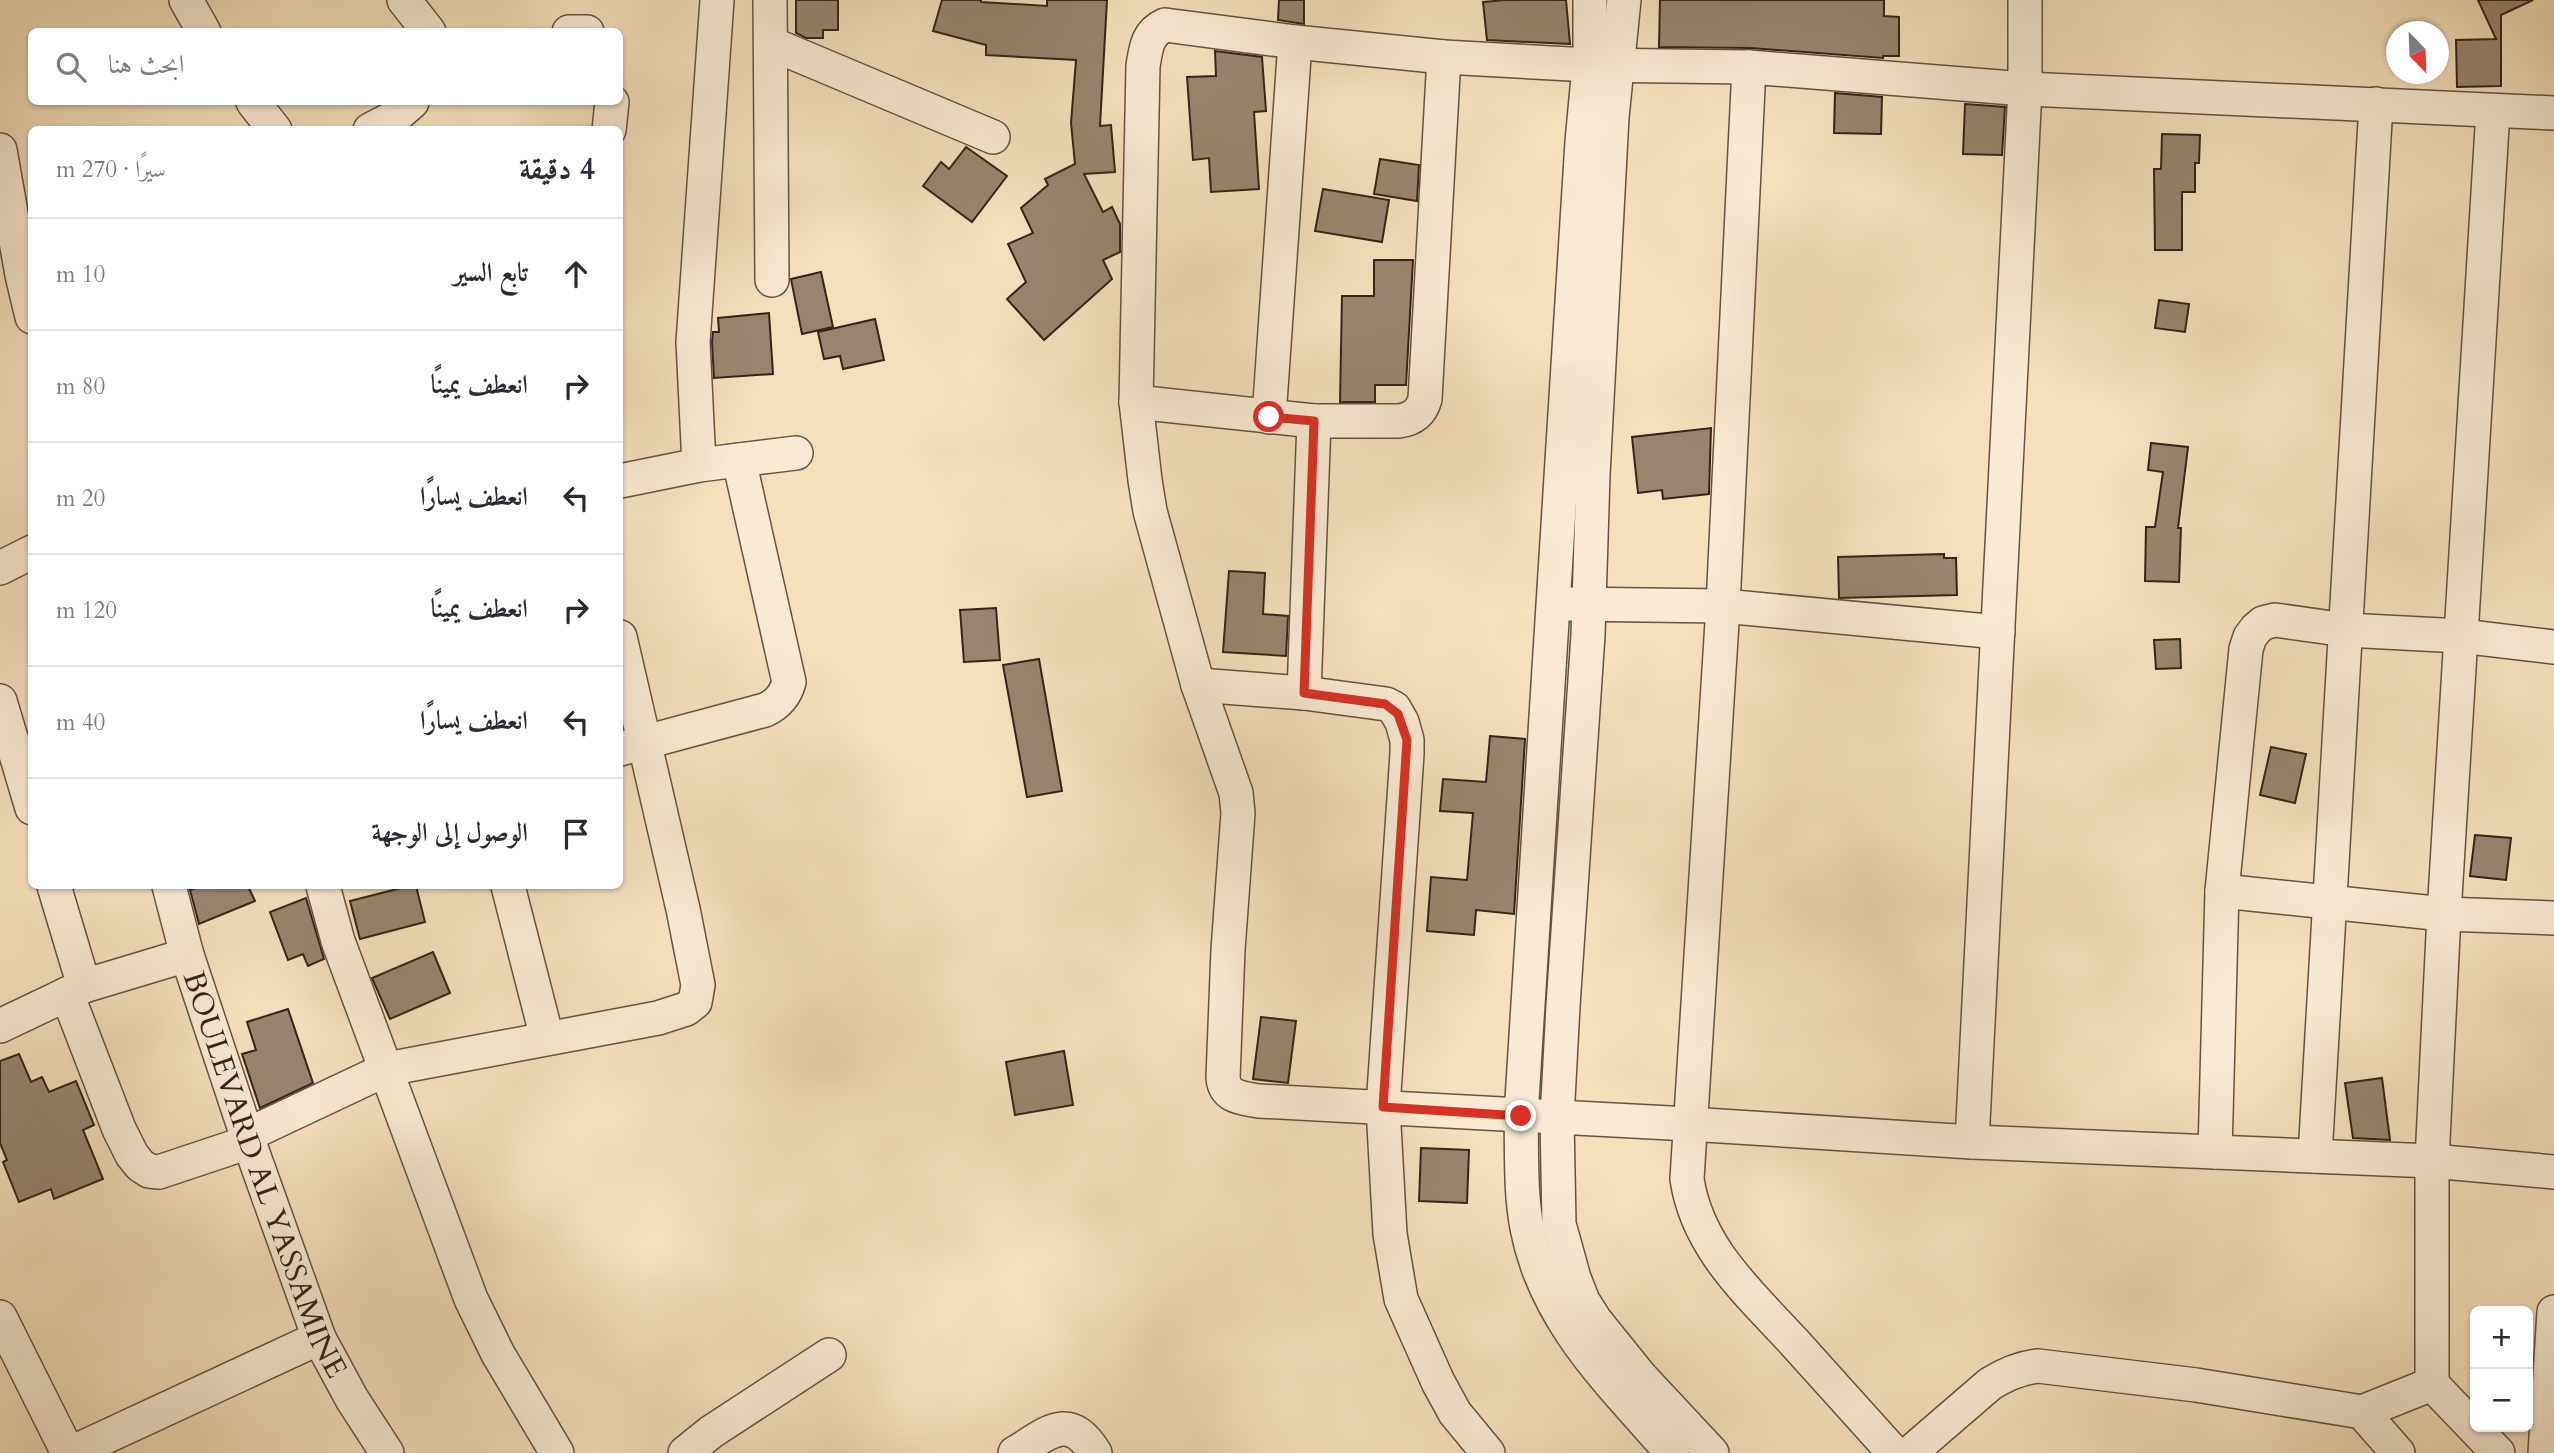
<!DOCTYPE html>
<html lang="ar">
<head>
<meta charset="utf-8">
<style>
  :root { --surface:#fff; --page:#f2f2f3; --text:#2b2b33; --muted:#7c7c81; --line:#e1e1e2 }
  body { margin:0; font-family:Cardo,Amiri,serif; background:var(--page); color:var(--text); direction:rtl }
  .controls { position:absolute; right:21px; bottom:21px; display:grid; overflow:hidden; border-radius:10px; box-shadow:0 2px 5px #0004 }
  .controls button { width:63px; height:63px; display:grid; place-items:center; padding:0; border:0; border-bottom:2px solid var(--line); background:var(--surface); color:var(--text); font:35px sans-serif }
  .compass { position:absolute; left:2386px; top:21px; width:63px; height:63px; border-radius:50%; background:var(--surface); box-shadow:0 2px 5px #0004; rotate:157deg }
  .stop { position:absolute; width:21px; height:21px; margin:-16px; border:5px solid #d93025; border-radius:50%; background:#fff }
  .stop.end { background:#d93025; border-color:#fff; box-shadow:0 2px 7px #0008 }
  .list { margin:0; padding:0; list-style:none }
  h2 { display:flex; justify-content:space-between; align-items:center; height:91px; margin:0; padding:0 28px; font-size:30px }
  h2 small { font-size:23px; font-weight:400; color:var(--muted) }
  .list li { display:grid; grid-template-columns:46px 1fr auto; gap:21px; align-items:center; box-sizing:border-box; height:112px; padding:0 28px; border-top:2px solid var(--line) }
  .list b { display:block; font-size:26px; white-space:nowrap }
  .list em { font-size:23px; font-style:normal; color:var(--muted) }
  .icon { flex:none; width:38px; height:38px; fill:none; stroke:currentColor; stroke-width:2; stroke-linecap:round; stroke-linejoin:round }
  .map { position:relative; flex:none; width:2554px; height:1453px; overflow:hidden; direction:ltr }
  .search { position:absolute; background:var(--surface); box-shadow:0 2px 5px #0004; left:28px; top:28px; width:595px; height:77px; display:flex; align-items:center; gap:18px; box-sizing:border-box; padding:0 24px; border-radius:10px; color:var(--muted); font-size:26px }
  .panel { position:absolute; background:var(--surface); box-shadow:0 2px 5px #0004; left:28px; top:126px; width:595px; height:763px; border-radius:10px; direction:rtl }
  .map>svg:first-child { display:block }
  .building { fill:#99856e; stroke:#352319; stroke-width:2 }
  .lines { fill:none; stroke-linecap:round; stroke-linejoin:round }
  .minor-casing { stroke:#655242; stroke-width:36 }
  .minor { stroke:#f9ebd3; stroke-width:33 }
  .route { stroke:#d93025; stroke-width:9 }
  .labels { text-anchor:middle; stroke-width:5; stroke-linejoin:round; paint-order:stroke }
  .street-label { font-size:30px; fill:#352319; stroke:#f9ebd3 }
</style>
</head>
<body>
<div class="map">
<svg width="2554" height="1453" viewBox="0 0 2554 1453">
  <rect width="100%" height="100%" fill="#f6e0bc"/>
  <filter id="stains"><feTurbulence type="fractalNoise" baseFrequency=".00286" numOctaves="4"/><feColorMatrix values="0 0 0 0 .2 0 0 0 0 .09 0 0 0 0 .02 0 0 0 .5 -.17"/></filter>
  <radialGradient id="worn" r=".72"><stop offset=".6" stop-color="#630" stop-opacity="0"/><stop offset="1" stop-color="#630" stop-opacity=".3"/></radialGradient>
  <g class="building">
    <polygon points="796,0 838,0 838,30 823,30 823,38 806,38 796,33"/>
    <polygon points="942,0 981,0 981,2 1047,6 1047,0 1107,0 1100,126 1111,125 1115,172 1084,174 1103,212 1112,207 1120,224 1120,252 1103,260 1112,279 1044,340 1007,299 1026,282 1008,244 1033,233 1021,208 1048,185 1045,179 1075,164 1071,123 1076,60 986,55 986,45 933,31"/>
    <polygon points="1279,0 1304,0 1304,24 1278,20"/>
    <polygon points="1505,0 1566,0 1570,44 1487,40 1483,2"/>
    <polygon points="1660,0 1884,0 1884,16 1899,17 1899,56 1883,56 1883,58 1750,48 1659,47"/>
    <polygon points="2478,0 2533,0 2501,15 2501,86 2457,87 2456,40 2496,39"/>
    <polygon points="1215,51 1262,57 1266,111 1254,112 1259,189 1211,192 1209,158 1193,160 1187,77 1216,76"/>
    <polygon points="1835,93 1882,97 1881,134 1834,133"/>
    <polygon points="1965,104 2005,107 2002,155 1963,154"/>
    <polygon points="2162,134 2200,135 2199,163 2195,163 2195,192 2182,192 2182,250 2155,250 2154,169 2161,169"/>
    <polygon points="966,147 1007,176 972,222 923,186 941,162 949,169"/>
    <polygon points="1380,159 1419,165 1417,201 1374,194"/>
    <polygon points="1323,189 1389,200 1382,242 1315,231"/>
    <polygon points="1374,260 1413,260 1406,385 1375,385 1375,402 1340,402 1342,296 1374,296"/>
    <polygon points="821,272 833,327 802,334 791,279"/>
    <polygon points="2159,300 2189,304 2185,332 2155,328"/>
    <polygon points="769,313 773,374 714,378 712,342 713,332 719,332 718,318"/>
    <polygon points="875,319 884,360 843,369 840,356 824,359 818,332"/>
    <polygon points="1711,428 1709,494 1663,499 1662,490 1638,493 1632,437"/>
    <polygon points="2151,443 2188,447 2178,528 2181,528 2179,582 2145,581 2146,527 2155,527 2163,472 2148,470"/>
    <polygon points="1944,554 1944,558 1956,558 1957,595 1839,598 1838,557"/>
    <polygon points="1229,571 1265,573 1263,614 1288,616 1286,656 1223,652"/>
    <polygon points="996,608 1000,660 964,662 960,610"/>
    <polygon points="2180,639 2181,668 2156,669 2154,640"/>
    <polygon points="1039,659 1062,791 1027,797 1003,665"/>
    <polygon points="1490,736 1525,739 1514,914 1476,910 1474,935 1427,931 1431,877 1467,880 1473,813 1440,811 1443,779 1486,782"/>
    <polygon points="2271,747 2306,754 2295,803 2260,795"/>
    <polygon points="2475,835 2511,838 2506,880 2470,876"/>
    <polygon points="202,886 248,886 255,901 199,924 190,890"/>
    <polygon points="409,886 416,886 425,922 360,939 350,901"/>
    <polygon points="306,898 324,959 308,966 303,954 288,960 270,912"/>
    <polygon points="433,952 450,993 390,1019 372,978"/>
    <polygon points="288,1009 313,1083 260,1108 242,1054 256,1050 247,1022"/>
    <polygon points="1261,1017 1296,1021 1288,1083 1253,1079"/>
    <polygon points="1064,1051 1073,1105 1015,1115 1006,1062"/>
    <polygon points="19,1054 31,1082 42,1077 49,1092 76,1081 94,1125 83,1130 103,1179 54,1199 51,1189 19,1202 3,1162 7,1160 0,1143 0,1061"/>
    <polygon points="2382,1078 2390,1140 2353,1138 2345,1083"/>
    <polygon points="1421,1148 1469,1150 1467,1203 1419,1201"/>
  </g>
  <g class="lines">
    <defs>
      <g id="minor">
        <polyline points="186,0 204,32"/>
        <polyline points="404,0 429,32"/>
        <polyline points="770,0 772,280"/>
        <path d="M1590 0V56L1582 142 1521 1116C1522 1153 1520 1191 1527 1228 1545 1322 1612 1384 1672 1453"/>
        <polyline points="1624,0 1612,117 1593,475 1588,635 1563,1006 1557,1118 1559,1224 1574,1278 1583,1301 1595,1320 1641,1377 1712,1453"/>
        <polyline points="569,32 587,32"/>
        <polyline points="772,44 993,137"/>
        <path d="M1749 67 1723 606 1687 1179C1697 1248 1750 1294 1794 1342 1827 1379 1861 1416 1894 1453"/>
        <polyline points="253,102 275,130"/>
        <polyline points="2493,111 2444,914 2432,1161 2432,1384 2498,1453"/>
        <path d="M2554 113 2025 89 1749 67 1589 65 1444 57 1295 42 1165 25C1147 33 1146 48 1143 66L1136 402 1145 480 1150 511 1198 685 1236 793 1238 813 1228 950 1223 1078C1225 1098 1243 1098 1259 1101L1689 1124 1972 1142 2432 1161 2554 1172"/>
        <polyline points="370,130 395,117 412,102"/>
        <polyline points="609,130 612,102"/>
        <polyline points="0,150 22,275 32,317"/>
        <path d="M1136 402 1314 421H1399C1413 419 1421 413 1425 399L1444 57"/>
        <polyline points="1269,417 1295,42"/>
        <polyline points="699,465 693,342 717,0"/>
        <polyline points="620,481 699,465 796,453"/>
        <polyline points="0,568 32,552"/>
        <polyline points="1567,604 1723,606 1998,632"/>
        <polyline points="1198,685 1304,693 1386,704 1394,708 1402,722 1407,740 1407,754 1383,1107 1390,1234 1401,1299 1438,1382 1455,1413 1488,1453"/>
        <polyline points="1304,693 1314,421"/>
        <polyline points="0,701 32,808"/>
        <path d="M620 749 765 710C778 704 785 696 789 682L739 460"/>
        <polyline points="54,886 84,986"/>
        <path id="s1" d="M169 886 187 955 249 1142 319 1338 352 1399 387 1453"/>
        <polyline points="323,886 338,941 471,1299 498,1354 557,1453"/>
        <polyline points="508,886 547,1038"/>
        <polyline points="2222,891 2444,914 2554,918"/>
        <polyline points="67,994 119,1129 132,1155 140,1165 149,1171 159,1172 249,1142"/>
        <polyline points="0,1026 84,986 187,955"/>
        <polyline points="247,1135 387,1069 658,1018 686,1009 695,1002 698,985 683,909 620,637"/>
        <polyline points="1972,1142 2025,89 2025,0"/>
        <polyline points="2215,1152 2222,891 2246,649 2250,637 2256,629 2263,623 2275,620 2346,630 2461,636 2554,647"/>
        <polyline points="2315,1156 2376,104"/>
        <polyline points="0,1317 68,1453"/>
        <polyline points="2362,1412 2432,1384"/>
        <polyline points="71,1453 319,1338"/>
        <polyline points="685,1453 711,1432 829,1355"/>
        <path d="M1015 1453C1047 1434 1069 1410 1095 1453"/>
        <path d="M1910 1453 1990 1384C2006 1374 2020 1368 2038 1366L2196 1385 2362 1412 2398 1453"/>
        <polyline points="2545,1453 2554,1312"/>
      </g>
    </defs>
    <use href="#minor" class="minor-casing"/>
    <use href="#minor" class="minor"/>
  </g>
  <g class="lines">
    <polyline class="route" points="1269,417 1314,421 1304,693 1385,704 1398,714 1407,740 1383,1107 1521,1116"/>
  </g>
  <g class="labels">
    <g class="street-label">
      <text dy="10" stroke="none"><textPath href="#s1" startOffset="304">BOULEVARD AL YASSAMINE</textPath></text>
    </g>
  </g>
  <rect width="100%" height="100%" filter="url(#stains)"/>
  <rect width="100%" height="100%" fill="url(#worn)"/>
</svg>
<div class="controls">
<button>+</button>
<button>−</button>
</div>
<svg class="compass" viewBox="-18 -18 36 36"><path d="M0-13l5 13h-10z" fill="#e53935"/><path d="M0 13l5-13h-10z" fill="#7c7c81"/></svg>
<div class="stop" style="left:1269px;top:417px"></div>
<div class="stop end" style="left:1521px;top:1116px"></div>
<div class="search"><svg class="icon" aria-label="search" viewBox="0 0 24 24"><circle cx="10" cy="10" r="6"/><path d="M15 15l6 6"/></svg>ابحث هنا</div>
<section class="panel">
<h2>4 دقيقة<small>سيرًا · 270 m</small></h2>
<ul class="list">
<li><svg class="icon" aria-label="ahead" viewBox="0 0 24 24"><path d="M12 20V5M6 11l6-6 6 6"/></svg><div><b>تابع السير</b></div><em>10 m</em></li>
<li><svg class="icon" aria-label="right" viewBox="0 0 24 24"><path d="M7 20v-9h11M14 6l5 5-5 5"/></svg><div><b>انعطف يمينًا</b></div><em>80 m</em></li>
<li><svg class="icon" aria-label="left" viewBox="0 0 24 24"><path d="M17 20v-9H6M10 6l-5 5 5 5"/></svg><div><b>انعطف يسارًا</b></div><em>20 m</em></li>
<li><svg class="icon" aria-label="right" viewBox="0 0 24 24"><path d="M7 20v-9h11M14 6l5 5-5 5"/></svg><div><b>انعطف يمينًا</b></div><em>120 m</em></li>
<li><svg class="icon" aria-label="left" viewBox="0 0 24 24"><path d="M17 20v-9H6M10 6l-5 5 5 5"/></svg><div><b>انعطف يسارًا</b></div><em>40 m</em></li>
<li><svg class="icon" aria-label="arrive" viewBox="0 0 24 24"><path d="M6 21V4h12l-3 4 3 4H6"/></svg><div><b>الوصول إلى الوجهة</b></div></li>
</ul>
</section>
</div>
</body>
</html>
